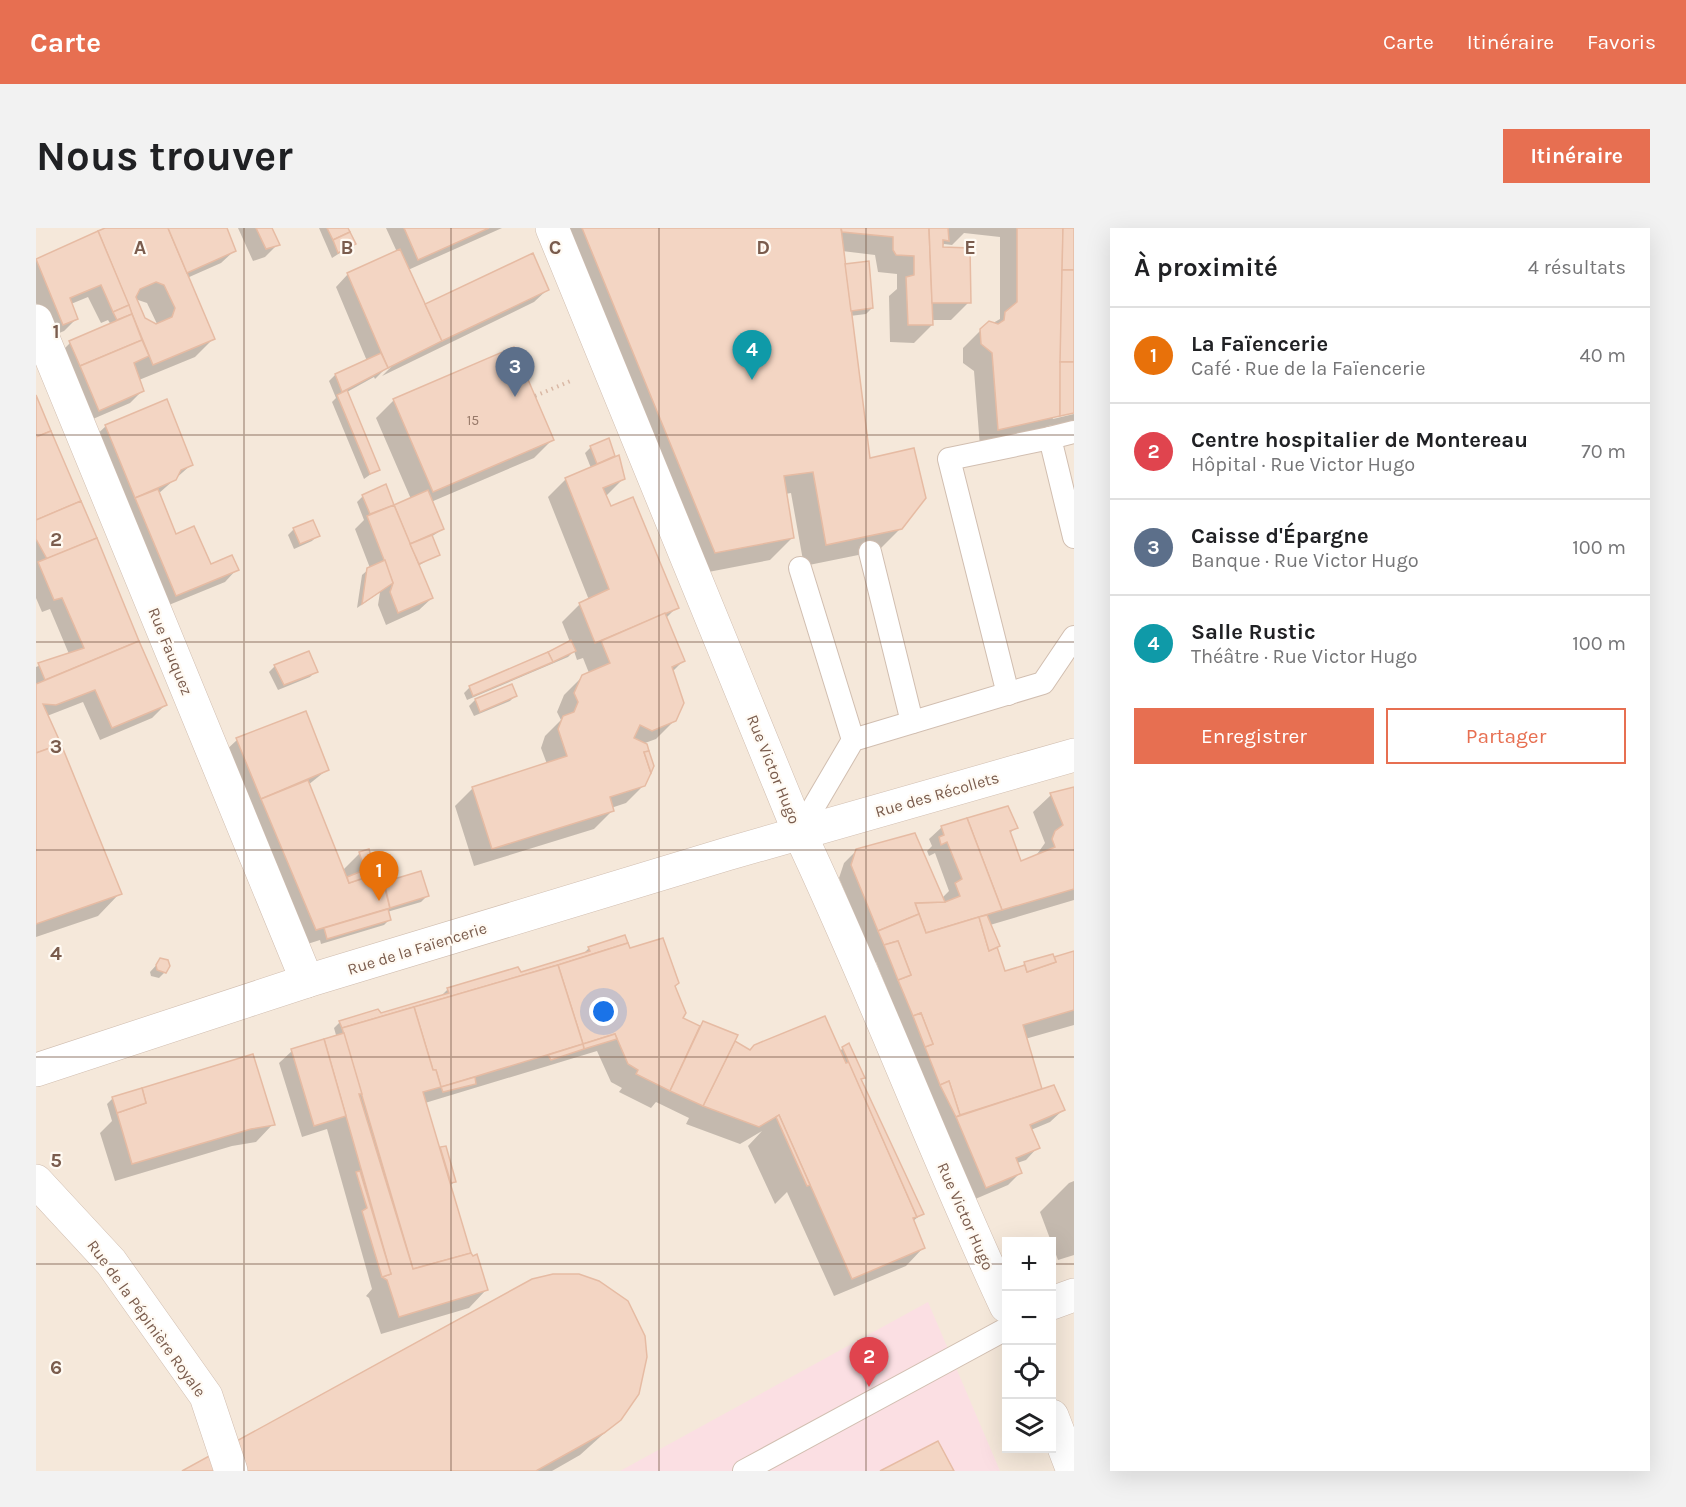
<!DOCTYPE html>
<html lang="fr">
<head>
<meta charset="utf-8">
<style>
  :root { --surface:#fff; --page:#f2f2f2; --text:#202124; --muted:#757577; --line:#e0e0e0; --accent:#e76f51 }
  body { margin:0; font-family:Karla,sans-serif; background:var(--page); color:var(--text) }
  .controls { position:absolute; right:18px; bottom:18px; display:grid; overflow:hidden; border-radius:0px; box-shadow:0 6px 24px #0002 }
  .controls button { width:54px; height:54px; display:grid; place-items:center; padding:0; border:0; border-bottom:2px solid var(--line); background:var(--surface); color:var(--text); font:30px sans-serif }
  .you { position:absolute; left:568px; top:784px; width:21px; height:21px; margin:-15px; border:4px solid #fff; border-radius:50%; background:#1a73e8; box-shadow:0 0 0 9px #1a73e833 }
  .badge { display:grid; place-items:center; width:39px; height:39px; border-radius:50%; background:var(--accent); color:#fff; font-size:20px; font-weight:700 }
  .pin { position:absolute; translate:-50% -50px; filter:drop-shadow(0 2px 3px #0008) }
  .pin::after { content:''; position:absolute; top:32px; width:21px; height:18px; background:inherit; clip-path:polygon(0 0,100% 0,50% 100%) }
  .list { margin:0; padding:0; list-style:none }
  h2 { display:flex; justify-content:space-between; align-items:center; height:78px; margin:0; padding:0 24px; font-size:26px }
  h2 small { font-size:20px; font-weight:400; color:var(--muted) }
  .list li { display:grid; grid-template-columns:39px 1fr auto; gap:18px; align-items:center; box-sizing:border-box; height:96px; padding:0 24px; border-top:2px solid var(--line) }
  .list b { display:block; font-size:22px; white-space:nowrap }
  .list p { margin:0; font-size:20px; white-space:nowrap; color:var(--muted) }
  .list em { font-size:20px; font-style:normal; color:var(--muted) }
  .actions { display:flex; gap:12px; padding:18px 24px }
  .actions a { flex:1; padding:14px 0; border:2px solid var(--accent); border-radius:0px; text-align:center; font-size:21px; color:var(--accent) }
  .actions .main { background:var(--accent); color:#fff }
  .icon { flex:none; width:33px; height:33px; fill:none; stroke:currentColor; stroke-width:2; stroke-linecap:round; stroke-linejoin:round }
  .map { position:relative; flex:none; width:1038px; height:1243px; overflow:hidden; border-radius:0px }
  header { display:flex; align-items:center; gap:36px; box-sizing:border-box; height:84px; padding:0 30px; background:var(--accent); color:#fff }
  header strong { font-size:28px }
  nav { display:flex; gap:33px; margin-inline-start:auto; font-size:21px }
  .intro { display:flex; align-items:center; justify-content:space-between; box-sizing:border-box; height:144px; padding:0 36px }
  h1 { margin:0; font-size:42px }
  .button { padding:15px 27px; border-radius:0px; background:var(--accent); color:#fff; font-size:21px; font-weight:700 }
  main { display:flex; gap:36px; padding:0 36px }
  aside { flex:1; background:var(--surface); border-radius:0px; box-shadow:0 6px 24px #0002 }
  .map>svg:first-child { display:block }
  .residential { fill:#f5e8da; fill-rule:evenodd }
  .medical { fill:#fbdfe3 }
  .shadow { fill:#0003; fill-rule:evenodd }
  .building { fill:#f3d5c3; stroke:#e6bba3; stroke-width:1.5; fill-rule:evenodd }
  .lines { fill:none; stroke-linecap:round; stroke-linejoin:round }
  .lane-casing { stroke:#d1beb0; stroke-width:24 }
  .street-casing { stroke:#d1beb0; stroke-width:34 }
  .path { stroke:#d9b8a5; stroke-width:4; stroke-dasharray:1.5 4.5; stroke-linecap:butt }
  .lane { stroke:#fff; stroke-width:22 }
  .street { stroke:#fff; stroke-width:33 }
  .grid { fill:none; stroke:#7a5c4d; stroke-width:1.5; stroke-opacity:0.55 }
  .labels { text-anchor:middle; stroke-width:4.5; stroke-linejoin:round; paint-order:stroke }
  .number-label { font-size:14px; fill:#987a6a }
  .street-label { font-size:16px; fill:#7a5c4d; stroke:#fffaf3 }
  .grid-label { font-size:20px; text-anchor:middle; font-weight:bold; fill:#7a5c4d; stroke:#fffaf3; stroke-width:4.5; stroke-linejoin:round; paint-order:stroke }
</style>
</head>
<body>
<header>
<strong>Carte</strong>
<nav><a>Carte</a><a>Itinéraire</a><a>Favoris</a></nav>
</header>
<div class="intro"><h1>Nous trouver</h1><a class="button">Itinéraire</a></div>
<main>
<div class="map">
<svg width="1038" height="1243" viewBox="0 0 1038 1243">
  <rect width="100%" height="100%" fill="#fdf6ec"/>
  <path class="residential" d="M0 0H1038V1243H0ZM970 1014H1016V1220H970Z"/>
  <polygon class="medical" points="892,1074 964,1243 584,1243"/>
  <g class="shadow">
    <path d="M72 0H189L198 23 185 35 151 50 177 111 159 129 103 152 107 162 94 175 50 194 28 121 34 115 75 97 72 92 65 95 52 69 35 76 40 91 28 103 14 109 0 75V32ZM99 71 111 75 122 98 107 91Z"/>
    <polygon points="202,0 235,0 242,16 229,29 217,33"/>
    <polygon points="283,0 311,0 318,16 296,30"/>
    <polygon points="350,0 466,0 372,42 388,78 511,62 498,74 346,148 358,136 356,134 339,151 338,149 311,164 342,241 328,251 296,174 300,170 293,153 299,147 331,133 300,59 312,46 361,24"/>
    <polygon points="514,0 1038,0 1038,183 1016,188 1017,191 1038,186 1038,194 1012,198 1004,206 944,219 938,143 927,135 927,120 945,102 964,91 964,9 928,5 916,17 908,16 904,20 933,74 915,92 895,92 896,97 878,115 854,114 853,68 861,61 861,46 842,44 839,27 806,23 808,37 836,80 830,86 814,88 832,232 865,300 842,323 768,338 755,265 749,266 757,309 734,332 657,347"/>
    <polygon points="0,171 129,477 116,490 64,512 47,474 11,488 84,665 62,688 0,709 0,439 33,426 14,381 6,384 0,370"/>
    <polygon points="358,172 516,212 498,230 395,274 407,301 395,309 402,326 382,338 396,370 383,382 350,397 342,377 344,364 321,380 326,347 334,340 319,301 328,292 321,274 327,268 349,258 358,279 375,271 340,190"/>
    <polygon points="70,198 155,237 122,266 139,308 174,338 201,341 189,354 128,379 57,210"/>
    <polygon points="555,219 578,227 572,233 588,250 569,269 641,379 630,390 647,433 636,444 639,492 620,511 609,515 611,522 608,557 590,575 575,580 576,583 558,601 438,638 419,578 437,560 511,536 505,520 509,508 525,492 521,484 528,467 547,448 553,445 547,430 541,432 538,423 532,429 431,472 428,465 434,459 534,414 526,394 544,376 553,372 512,269 530,251 555,240 549,225"/>
    <polygon points="258,301 282,307 276,313 258,321 252,307"/>
    <polygon points="239,438 280,443 274,449 242,462 233,444"/>
    <polygon points="476,458 480,467 474,473 438,488 433,478 439,472"/>
    <polygon points="269,485 292,541 272,557 307,642 324,625 337,640 347,657 349,655 391,668 385,674 351,684 354,691 348,697 285,716 284,712 262,719 188,524 201,512"/>
    <polygon points="1038,560 1038,672 954,697 968,745 985,740 989,735 1018,732 1038,724 1038,797 989,811 1005,860 1027,882 1014,894 995,902 1002,919 990,932 981,935 985,944 972,957 937,972 840,734 825,738 831,717 803,650 808,635 821,622 906,670 913,663 899,625 893,628 891,623 896,618 893,611 906,599 980,599 973,606 984,635 999,629 1009,615 997,584 1015,567"/>
    <polygon points="553,720 593,722 638,758 645,790 663,799 668,795 693,821 804,823 807,820 827,849 824,852 886,986 877,993 887,1020 870,1038 798,1068 751,964 739,976 712,918 726,903 704,916 650,896 653,890 620,874 615,880 583,864 586,860 575,854 561,823 389,875 403,921 408,920 418,954 414,958 434,1025 450,1062 433,1080 345,1106 333,1070 330,1068 336,1061 291,901 266,909 243,835 256,823 300,807 298,800 304,794 344,787 406,767 412,761 484,746 546,727"/>
    <polygon points="125,732 129,744 123,750 115,748 114,744"/>
    <polygon points="77,870 237,896 220,914 196,918 79,953 64,905 76,893 71,876"/>
    <polygon points="1038,953 1038,1027 1022,1032 1004,984 1033,955"/>
    <polygon points="584,1191 544,1227 516,1243 149,1243"/>
  </g>
  <g class="building">
    <path d="M69 0H132L179 111 117 137 62 3ZM120 54 128 57 139 80 136 89 120 96 109 90 100 69 104 61Z"/>
    <polygon points="132,0 191,0 200,23 151,45"/>
    <polygon points="220,0 236,0 244,17 230,21"/>
    <polygon points="291,0 312,0 314,4 297,12"/>
    <polygon points="368,0 453,0 382,32"/>
    <polygon points="546,0 805,0 834,230 878,220 890,270 866,301 790,317 777,244 748,248 758,310 679,325"/>
    <polygon points="805,0 893,0 897,97 872,97 870,49 878,47 878,28 860,27 857,22 857,9 806,4"/>
    <polygon points="893,0 912,0 913,13 907,12 907,19 934,20 935,75 896,75"/>
    <polygon points="981,0 1027,0 1024,188 962,202 956,125 945,116 944,101 953,93 962,96 968,92 969,84 981,74"/>
    <polygon points="1027,0 1038,0 1038,42 1026,42"/>
    <polygon points="62,3 93,77 77,84 65,57 34,70 42,91 27,97 0,31"/>
    <polygon points="314,4 320,16 302,25 297,12"/>
    <polygon points="364,21 406,113 352,140 311,45"/>
    <polygon points="497,25 513,62 406,113 389,76"/>
    <polygon points="833,33 837,80 815,83 809,36"/>
    <polygon points="1026,42 1038,42 1038,134 1024,134"/>
    <polygon points="93,77 96,86 81,92 77,84"/>
    <polygon points="96,86 106,112 44,138 33,113"/>
    <polygon points="106,112 113,128 98,135 108,163 63,183 44,138"/>
    <polygon points="478,119 518,212 397,264 357,171"/>
    <polygon points="345,125 352,140 306,164 299,146"/>
    <polygon points="1024,134 1038,134 1038,185 1024,188"/>
    <polygon points="311,162 344,242 334,246 301,167"/>
    <polygon points="0,167 15,203 0,209"/>
    <polygon points="131,171 157,237 145,242 140,252 99,270 69,197"/>
    <polygon points="15,203 45,273 0,292 0,209"/>
    <polygon points="573,210 579,228 561,236 554,218"/>
    <polygon points="583,227 589,251 567,260 575,278 597,269 643,380 559,415 543,375 573,361 529,250"/>
    <polygon points="350,256 358,277 334,286 326,267"/>
    <polygon points="122,261 140,306 158,298 175,336 196,327 203,342 140,368 99,270"/>
    <polygon points="392,262 408,301 374,316 358,277"/>
    <polygon points="45,273 61,310 11,331 0,311 0,292"/>
    <polygon points="358,277 397,370 362,385 354,364 357,355 331,288"/>
    <polygon points="277,292 284,308 264,316 257,300"/>
    <polygon points="396,307 404,327 383,336 374,316"/>
    <polygon points="61,310 103,413 9,452 2,435 48,420 26,370 18,372 2,334"/>
    <polygon points="349,332 357,355 326,376 331,340"/>
    <polygon points="629,385 649,433 636,439 648,475 640,493 616,503 604,497 598,510 611,516 613,523 608,524 615,545 609,558 574,569 578,583 456,621 436,559 531,528 522,501 527,488 538,484 542,474 538,465 546,447 574,435 565,413"/>
    <polygon points="535,412 540,423 517,434 512,424"/>
    <polygon points="103,413 131,477 76,500 59,462 20,477 7,476 25,516 0,525 0,456"/>
    <polygon points="273,423 282,444 248,457 238,437"/>
    <polygon points="512,424 517,434 437,468 433,458"/>
    <polygon points="476,456 481,468 444,484 439,471"/>
    <polygon points="270,483 293,542 225,571 200,510"/>
    <polygon points="25,516 86,666 0,696 0,525"/>
    <polygon points="613,523 618,538 615,545 608,524"/>
    <polygon points="272,552 313,655 328,650 326,643 329,642 323,624 333,621 338,638 343,637 354,680 280,702 225,571"/>
    <polygon points="1038,559 1038,661 966,682 931,590 972,578 982,600 974,603 985,633 1019,619 1016,611 1019,603 1027,597 1014,565"/>
    <polygon points="931,590 966,682 890,705 879,675 909,674 924,668 919,655 926,651 911,614 905,617 903,609 908,607 905,598"/>
    <polygon points="879,605 909,674 879,675 883,686 842,703 815,637 820,621"/>
    <polygon points="326,643 328,650 313,655 311,649"/>
    <polygon points="385,643 393,668 354,680 348,654"/>
    <polygon points="352,681 355,692 291,711 288,700"/>
    <polygon points="883,686 890,705 943,689 953,723 961,719 969,743 989,737 991,744 1020,734 1018,729 1038,723 1038,782 987,797 1006,861 924,887 913,853 904,857 889,819 897,816 885,785 877,788 862,752 875,747 862,713 848,717 842,703"/>
    <polygon points="951,687 964,718 953,723 943,689"/>
    <polygon points="589,707 592,715 522,737 306,800 303,793 342,781 345,785 413,765 411,760 482,739 485,744 554,723 552,719"/>
    <polygon points="627,710 643,755 639,758 650,785 647,790 664,798 634,863 600,846 602,842 592,836 579,806 547,816 522,737 592,715 594,720"/>
    <polygon points="862,713 875,747 862,752 848,717"/>
    <polygon points="1017,726 1020,734 991,744 988,734"/>
    <polygon points="124,730 132,732 134,738 130,745 121,742 120,737"/>
    <polygon points="522,737 547,816 405,859 400,842 397,842 378,779"/>
    <polygon points="378,779 397,842 400,842 405,859 387,864 435,1025 377,1041 306,800"/>
    <polygon points="885,785 897,816 889,819 877,788"/>
    <polygon points="789,788 810,835 813,834 881,989 877,990 889,1020 816,1051 743,887 723,899 667,878 699,813 714,822 718,817"/>
    <polygon points="667,793 702,807 667,878 634,863"/>
    <polygon points="308,805 326,866 323,866 377,1041 435,1025 437,1028 441,1026 452,1062 363,1089 351,1052 346,1049 355,1046 288,811"/>
    <polygon points="579,806 581,811 548,821 547,816"/>
    <polygon points="288,811 310,888 278,898 255,821"/>
    <polygon points="813,815 829,850 825,851 888,986 881,989 806,819"/>
    <polygon points="547,816 548,821 515,832 512,827"/>
    <polygon points="217,826 239,897 215,901 96,936 81,885 110,875 106,860"/>
    <polygon points="439,849 440,856 407,864 405,859"/>
    <polygon points="913,853 924,887 920,889 904,857"/>
    <polygon points="1018,857 1029,882 994,897 1004,920 980,930 986,945 950,960 920,889"/>
    <polygon points="106,860 110,875 81,885 76,869"/>
    <polygon points="743,887 774,957 771,958 740,889"/>
    <polygon points="410,918 420,954 415,955 404,919"/>
    <polygon points="324,943 355,1046 346,1049 326,983 331,980 320,944"/>
    <polygon points="517,1046 543,1046 563,1053 592,1073 609,1108 611,1129 603,1166 585,1192 568,1205 500,1243 146,1243 496,1051"/>
    <polygon points="902,1213 918,1243 844,1243"/>
  </g>
  <g class="lines">
    <defs>
      <g id="lane">
        <polyline points="1038,204 1014,210 1038,309"/>
        <polyline points="834,324 876,494"/>
        <polyline points="764,340 817,512"/>
        <polyline points="972,466 913,231 1014,210"/>
        <polyline points="763,604 817,512 1007,455 1038,409"/>
        <polyline points="708,1243 970,1101"/>
      </g>
      <g id="street">
        <path d="M516 0 763 604C837 760 897 922 970 1078"/>
        <polyline points="0,93 271,753"/>
        <polyline points="0,842 271,753 691,626 1038,527"/>
        <polyline points="0,953 75,1034 170,1168 195,1243"/>
        <polyline points="1016,1075 1038,1067"/>
        <polyline points="1016,1188 1037,1243"/>
      </g>
    </defs>
    <use href="#lane" class="lane-casing"/>
    <use href="#street" class="street-casing"/>
    <polyline class="path" points="499,168 537,152"/>
    <use href="#lane" class="lane"/>
    <use href="#street" class="street"/>
  </g>
  <path class="grid" d="M208 0V1243M415 0V1243M623 0V1243M830 0V1243M0 207H1038M0 414H1038M0 622H1038M0 829H1038M0 1036H970M1016 1036H1038"/>
  <g class="labels">
    <g class="number-label">
      <text x="437" y="197">15</text>
    </g>
    <g class="street-label">
      <text transform="translate(135 423) rotate(68)" y="6">Rue Fauquez</text>
      <text transform="translate(738 541) rotate(68)" y="6">Rue Victor Hugo</text>
      <text transform="translate(901 566) rotate(-16)" y="6">Rue des Récollets</text>
      <text transform="translate(381 720) rotate(-17)" y="6">Rue de la Faïencerie</text>
      <text transform="translate(930 988) rotate(66)" y="6">Rue Victor Hugo</text>
      <text transform="translate(111 1090) rotate(54)" y="6">Rue de la Pépinière Royale</text>
    </g>
  </g>
  <g class="grid-label">
    <text x="104" y="26">A</text>
    <text x="311" y="26">B</text>
    <text x="519" y="26">C</text>
    <text x="727" y="26">D</text>
    <text x="934" y="26">E</text>
    <text x="20" y="110">1</text>
    <text x="20" y="318">2</text>
    <text x="20" y="525">3</text>
    <text x="20" y="732">4</text>
    <text x="20" y="939">5</text>
    <text x="20" y="1146">6</text>
  </g>
</svg>
<div class="controls">
<button>+</button>
<button>−</button>
<button><svg class="icon" aria-label="locate" viewBox="0 0 24 24"><circle cx="12" cy="12" r="6"/><path d="M12 2v4M12 18v4M2 12h4M18 12h4"/></svg></button>
<button><svg class="icon" aria-label="layers" viewBox="0 0 24 24"><path d="M12 4l9 5-9 5-9-5zM3 14l9 5 9-5"/></svg></button>
</div>
<div class="you"></div>
<div class="pin badge" style="left:343px;top:673px;background:#e8710a">1</div>
<div class="pin badge" style="left:833px;top:1159px;background:#e0444e">2</div>
<div class="pin badge" style="left:479px;top:169px;background:#5c6f8a">3</div>
<div class="pin badge" style="left:716px;top:152px;background:#0f9aa8">4</div>
</div>
<aside>
<h2>À proximité<small>4 résultats</small></h2>
<ul class="list">
<li><span class="badge" style="background:#e8710a">1</span><div><b>La Faïencerie</b><p>Café · Rue de la Faïencerie</p></div><em>40 m</em></li>
<li><span class="badge" style="background:#e0444e">2</span><div><b>Centre hospitalier de Montereau</b><p>Hôpital · Rue Victor Hugo</p></div><em>70 m</em></li>
<li><span class="badge" style="background:#5c6f8a">3</span><div><b>Caisse d'Épargne</b><p>Banque · Rue Victor Hugo</p></div><em>100 m</em></li>
<li><span class="badge" style="background:#0f9aa8">4</span><div><b>Salle Rustic</b><p>Théâtre · Rue Victor Hugo</p></div><em>100 m</em></li>
</ul>
<div class="actions"><a class="main">Enregistrer</a><a>Partager</a></div>
</aside>
</main>
</body>
</html>
